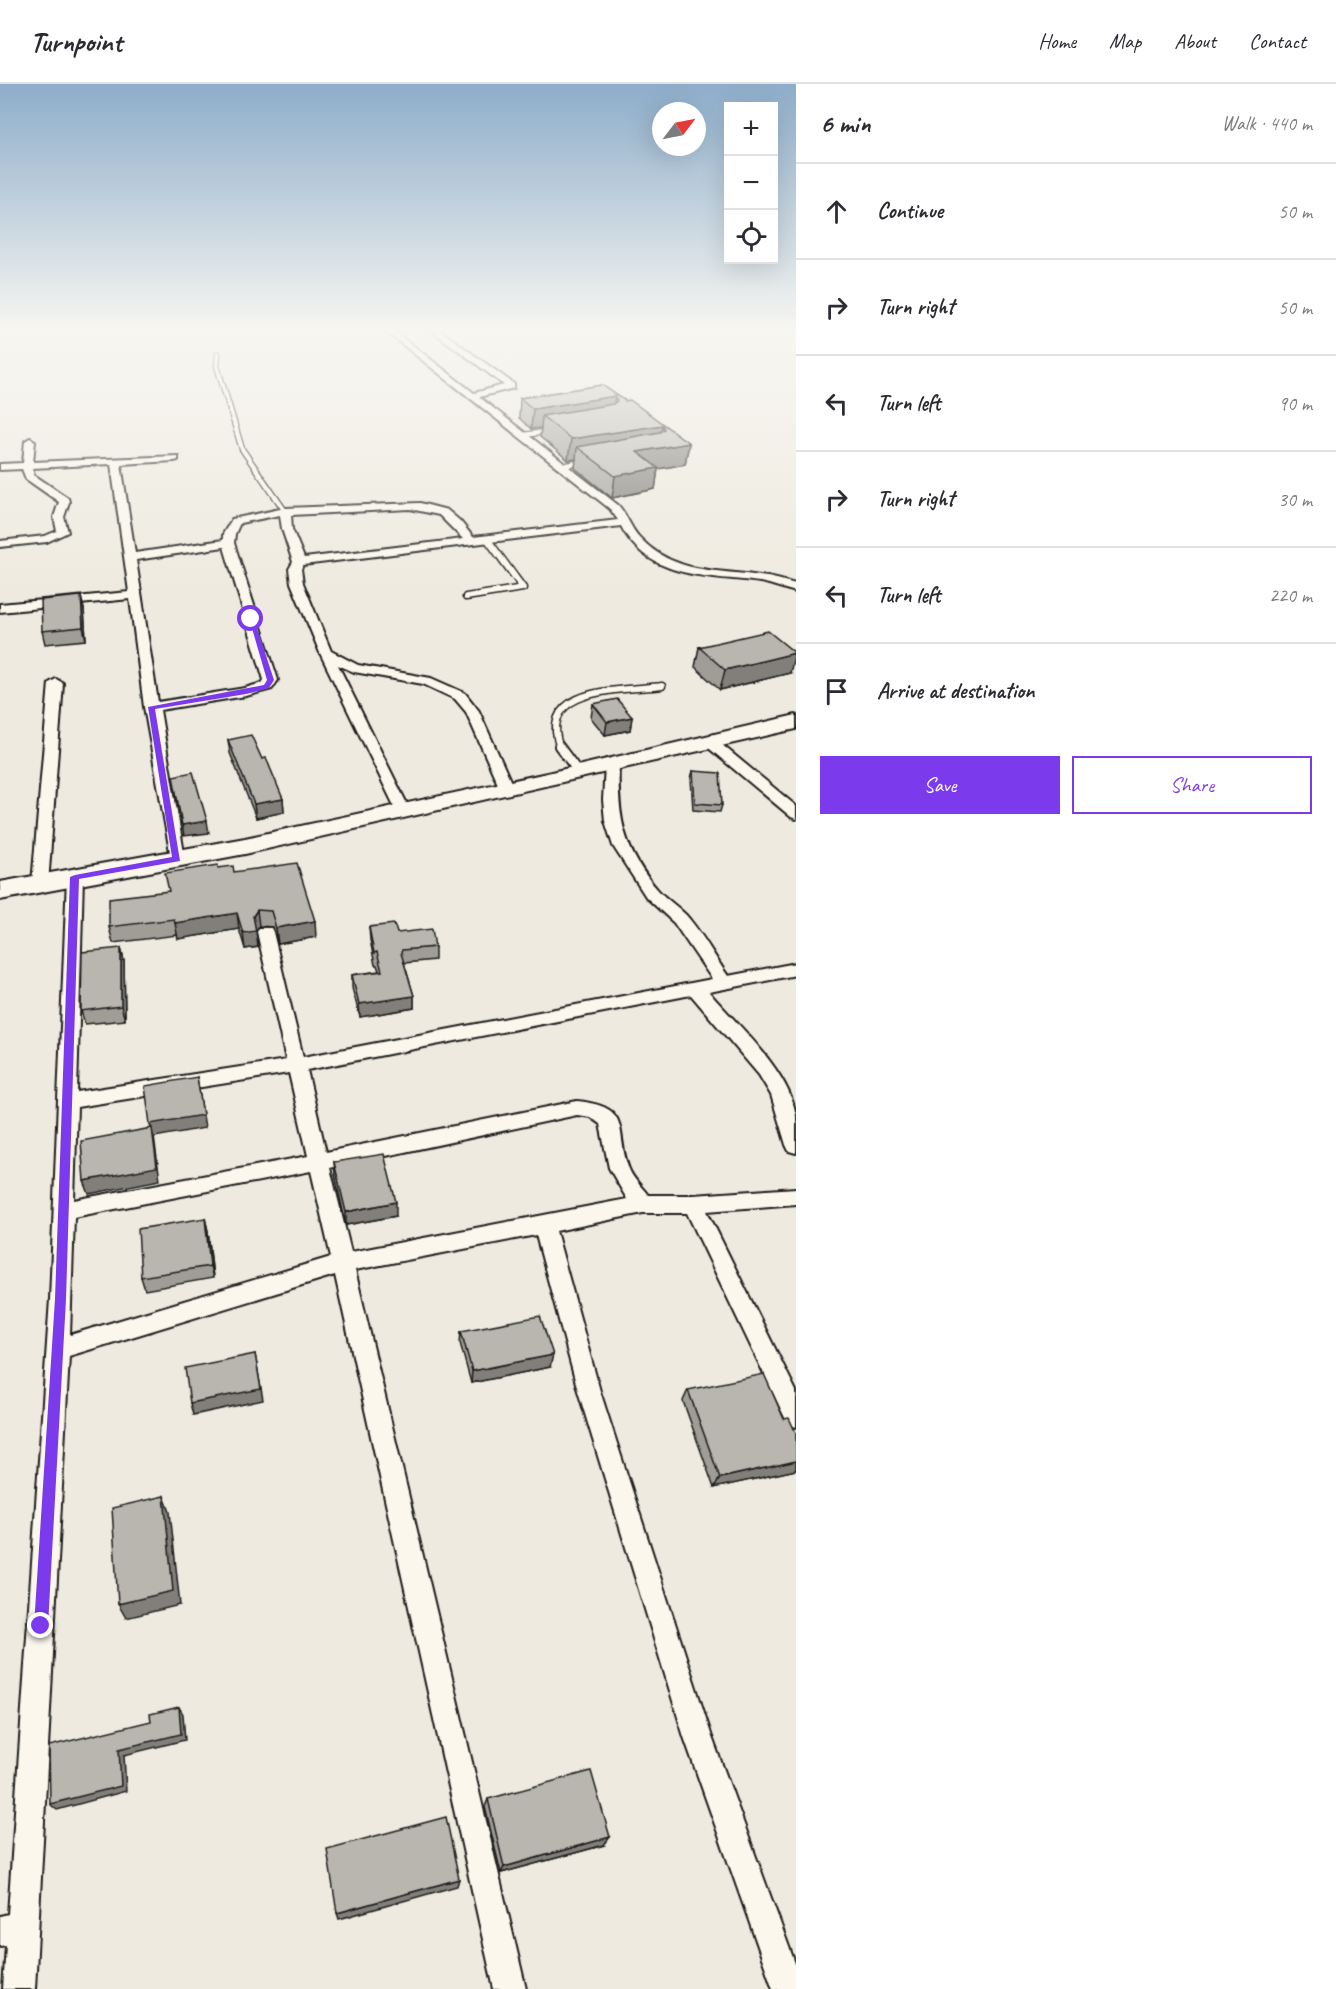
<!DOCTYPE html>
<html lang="en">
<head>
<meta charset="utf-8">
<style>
  :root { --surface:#fff; --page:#f7f7f7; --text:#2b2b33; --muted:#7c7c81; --line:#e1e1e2; --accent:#7c3aed }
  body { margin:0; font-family:Caveat,sans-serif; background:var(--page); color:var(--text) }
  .controls { position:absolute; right:18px; top:18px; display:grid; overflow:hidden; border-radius:0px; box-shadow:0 6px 24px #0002 }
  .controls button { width:54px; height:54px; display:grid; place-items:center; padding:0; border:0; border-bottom:2px solid var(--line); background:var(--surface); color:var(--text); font:30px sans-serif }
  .compass { position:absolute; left:652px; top:18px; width:54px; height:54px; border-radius:50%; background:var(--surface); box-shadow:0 6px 24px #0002; rotate:58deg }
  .stop { position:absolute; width:18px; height:18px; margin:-14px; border:4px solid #7c3aed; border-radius:50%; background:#fff }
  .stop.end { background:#7c3aed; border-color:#fff; box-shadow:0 2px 6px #0008 }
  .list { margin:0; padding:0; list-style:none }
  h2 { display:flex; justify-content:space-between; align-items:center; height:78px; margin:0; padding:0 24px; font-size:26px }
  h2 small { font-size:20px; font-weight:400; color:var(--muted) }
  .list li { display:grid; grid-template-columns:39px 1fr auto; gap:18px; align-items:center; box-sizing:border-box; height:96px; padding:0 24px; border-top:2px solid var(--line) }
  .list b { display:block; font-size:22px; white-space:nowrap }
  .list em { font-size:20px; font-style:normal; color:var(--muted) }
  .actions { display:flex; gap:12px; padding:18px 24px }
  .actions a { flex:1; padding:14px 0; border:2px solid var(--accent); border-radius:0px; text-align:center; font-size:21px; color:var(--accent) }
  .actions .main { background:var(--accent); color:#fff }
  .icon { flex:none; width:33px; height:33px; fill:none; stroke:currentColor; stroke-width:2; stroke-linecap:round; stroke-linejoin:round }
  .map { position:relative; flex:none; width:796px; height:1905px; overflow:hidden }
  header { display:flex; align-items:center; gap:36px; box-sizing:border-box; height:84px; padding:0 30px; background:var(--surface); border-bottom:2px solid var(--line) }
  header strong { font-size:28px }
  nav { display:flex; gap:33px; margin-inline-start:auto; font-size:21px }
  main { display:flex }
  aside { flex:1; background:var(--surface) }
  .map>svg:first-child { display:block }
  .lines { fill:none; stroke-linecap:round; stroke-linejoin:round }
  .service-far2-casing { stroke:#1c1c1c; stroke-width:7 }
  .service-far1-casing { stroke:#1c1c1c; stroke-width:9 }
  .service-casing { stroke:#1c1c1c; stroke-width:12 }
  .minor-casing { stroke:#1c1c1c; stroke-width:4 }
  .primary-casing { stroke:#1c1c1c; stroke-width:4 }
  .service-far2 { stroke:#fbf7ec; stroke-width:4.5 }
  .service-far1 { stroke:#fbf7ec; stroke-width:6 }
  .service { stroke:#fbf7ec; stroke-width:8 }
  .minor { fill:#fbf7ec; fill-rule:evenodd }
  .primary { fill:#fbf7ec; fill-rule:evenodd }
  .wall { fill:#9f9d96; stroke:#1c1c1c; stroke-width:1.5 }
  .shaded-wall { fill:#827f7a; stroke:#1c1c1c; stroke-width:1.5 }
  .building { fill:#b9b6af; stroke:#1c1c1c; stroke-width:1.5 }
  .route { fill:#7c3aed }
</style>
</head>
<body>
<header>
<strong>Turnpoint</strong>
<nav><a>Home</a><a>Map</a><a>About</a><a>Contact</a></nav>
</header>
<main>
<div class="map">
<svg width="796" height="1905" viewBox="0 0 796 1905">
  <rect width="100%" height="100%" fill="#eeeadf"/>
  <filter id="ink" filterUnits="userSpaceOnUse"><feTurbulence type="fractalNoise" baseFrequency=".0167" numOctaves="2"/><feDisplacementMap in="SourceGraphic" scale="12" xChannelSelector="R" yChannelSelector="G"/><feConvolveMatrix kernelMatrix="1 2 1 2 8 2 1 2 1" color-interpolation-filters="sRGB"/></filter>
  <g filter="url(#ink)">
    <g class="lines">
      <defs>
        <g id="service-far2">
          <polyline points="218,270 217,282 242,365 285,427"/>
          <polyline points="524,351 551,347"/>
          <polyline points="563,382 587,377"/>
        </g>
        <g id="service-far1">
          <polyline points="466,513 523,504 488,456"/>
          <path d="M560 664C536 601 624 607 662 602"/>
        </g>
        <polyline id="service" points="559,662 579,689"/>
        <g id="minor">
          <path d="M384 246H393L474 309 504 301 431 246H440L514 300V304L479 313 618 421C628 432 630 444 640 454 674 490 715 485 760 492 772 493 784 497 796 500V508C784 505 772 500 760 498 708 491 649 496 621 442L303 481 301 485 303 499 331 567 358 581 431 594 465 609 479 627 514 705 507 709 500 705 466 628 455 615 423 600 354 588 338 581 411 728 404 733 397 728 320 569 291 499 289 485 293 478 282 445 280 431 240 439 235 450 234 459 278 596 272 605 246 612 160 626 185 775 182 779H172L144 623 130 515 0 528V520L129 508 111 380 32 384 34 391 68 414 69 418 64 433 68 448 47 458 0 463V457L45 452 57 447 54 433 59 418 26 395 22 385 0 386V380L23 379 25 357 30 354 35 357 33 378 178 372V376L174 377 121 380 135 469 223 456V450L232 435 285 424 420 419 447 426 460 437 473 453 618 436 610 425ZM410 425 439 431 463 455 304 474 292 445 291 431ZM224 463 264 596 262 599 245 604 158 618 136 476Z"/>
          <polygon points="56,595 63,599 48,800 46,804 34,804 32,800 49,599"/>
          <polygon points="710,654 715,655 796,722 796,735 791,733 705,661 703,658 705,655"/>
          <path d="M612 677 619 681C617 732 623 766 658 806 666 815 677 822 686 831 702 849 714 872 728 892L796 879V891L709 908C737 941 790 987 796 1032 796 1044 796 1057 796 1069L789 1067 786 1061 771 1011 759 991 691 911 307 986 326 1068 577 1017C634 1023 614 1046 629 1085 633 1095 642 1103 648 1111H693L796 1104V1120L707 1127 796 1307V1343L788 1340 687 1129H643L556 1147 600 1307 712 1653 796 1882V1905H773L684 1653 578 1307 536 1151 355 1186 526 1905H494L335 1191 69 1272 35 1905H3L6 1861 0 1862V1832L8 1830 50 1215 67 793 75 788 83 793 77 1008 286 976 257 848 259 844H271L273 848 303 973 712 895 674 839 646 813 613 762 605 737 603 716 605 681ZM289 989 308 1072 74 1116 77 1023ZM577 1031 590 1033 600 1040 609 1084 627 1115 351 1168 330 1084ZM311 1087 331 1173 70 1251 74 1133Z"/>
        </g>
        <polygon id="primary" points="796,631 796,645 245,770 0,816 0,798 245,754 547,689"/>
      </defs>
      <use href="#service-far2" class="service-far2-casing"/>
      <use href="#service-far1" class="service-far1-casing"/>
      <use href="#service" class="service-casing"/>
      <use href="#minor" class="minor-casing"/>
      <use href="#primary" class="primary-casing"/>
      <use href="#service-far2" class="service-far2"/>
      <use href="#service-far1" class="service-far1"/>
      <use href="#service" class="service"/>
      <use href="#minor" class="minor"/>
      <use href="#primary" class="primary"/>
    </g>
    <g class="wall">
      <polygon points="602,301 689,359 685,380 658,385 655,405 612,414 575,384 576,375 568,376 540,353 541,344 531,345 519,334 520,314"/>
      <polygon points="84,525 86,556 45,560 42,547"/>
      <polygon points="699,563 790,589 720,606 695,583"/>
      <polygon points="593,620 632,633 630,646 605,651 591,634"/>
      <polygon points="228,656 283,715 284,728 256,734 230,669"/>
      <polygon points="693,687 722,721 720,728 693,726 691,694"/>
      <polygon points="218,784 234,788 316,853 278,860 273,843 259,842 256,847 258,863 245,865 239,845 178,855 177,851 113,859 109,843 169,807"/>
      <polygon points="369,843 397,849 435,863 435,876 404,879 414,912 414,924 360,933 352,904 352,891 379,887 377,881 375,881 370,856"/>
      <polygon points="121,864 124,877 125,936 85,940 81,927"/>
      <polygon points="334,1078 396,1132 346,1141 335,1091"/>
      <polygon points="205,1134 208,1147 213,1194 145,1206 141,1193"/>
      <polygon points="461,1247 550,1283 471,1299 460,1259"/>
      <polygon points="688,1306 784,1335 796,1349 796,1386 714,1404 683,1317"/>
      <polygon points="488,1715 604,1761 501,1789 485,1723"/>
    </g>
    <g class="shaded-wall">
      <polygon points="615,312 612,332 542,332 541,344 531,345 533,325"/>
      <polygon points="662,341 659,362 577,363 576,375 568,376 571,355"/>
      <polygon points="689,359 685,380 658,385 655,405 612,414 615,392 637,368"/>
      <polygon points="81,512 84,525 86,556 83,543"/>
      <polygon points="795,569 790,589 720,606 725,586"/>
      <polygon points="632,633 630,646 605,651 607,638"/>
      <polygon points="283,715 284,728 256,734 254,720"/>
      <polygon points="207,737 209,749 184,752 182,741"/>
      <polygon points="257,826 259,842 256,847 258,863 245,865 243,849"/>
      <polygon points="237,829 239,845 178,855 175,839"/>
      <polygon points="315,837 316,853 278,860 276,844"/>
      <polygon points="121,864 124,877 125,936 121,922"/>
      <polygon points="414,912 414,924 360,933 359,920"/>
      <polygon points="197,993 205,1044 154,1053 160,1096 89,1110 84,1097 153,1051 150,1040"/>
      <polygon points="396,1118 396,1132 346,1141 346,1128"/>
      <polygon points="205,1134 208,1147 213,1194 210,1182"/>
      <polygon points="255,1270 263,1316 193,1331 190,1319"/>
      <polygon points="553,1271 550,1283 471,1299 472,1287"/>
      <polygon points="796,1377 796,1386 714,1404 720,1394"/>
      <polygon points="164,1412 170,1428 180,1521 126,1534 118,1520"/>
      <polygon points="179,1623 183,1630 185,1656 124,1671 126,1707 57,1726 50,1720 119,1665"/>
      <polygon points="610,1753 604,1761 501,1789 504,1783"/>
      <polygon points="459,1795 457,1802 339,1835 337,1829"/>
    </g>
    <g class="building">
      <polygon points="602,301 625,317 630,316 689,359 637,368 658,384 615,392 577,363 660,348 664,345 662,341 571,355 542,332 613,320 617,317 615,312 533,325 520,314"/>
      <polygon points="81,512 83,543 42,547 41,516"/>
      <polygon points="768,547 795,569 725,586 699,563"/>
      <polygon points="617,615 632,633 607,638 593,620"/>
      <polygon points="251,651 262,675 266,674 283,715 254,720 228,656"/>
      <polygon points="693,687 720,689 722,721 695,719"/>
      <polygon points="193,688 207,737 182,741 173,692"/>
      <polygon points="297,779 315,837 276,844 271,827 257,826 253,832 256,847 243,849 237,829 175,839 174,835 109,843 109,814 169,807 165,789 218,781 218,784 233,782 234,788"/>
      <polygon points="394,840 397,849 432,845 435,863 402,866 401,869 414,912 359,920 352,891 382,887 377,868 374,869 369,843"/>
      <polygon points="121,864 121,922 81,927 82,868"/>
      <polygon points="197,993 203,1031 150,1040 145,1002"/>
      <polygon points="152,1044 157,1083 84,1097 81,1057"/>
      <polygon points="384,1070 396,1118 346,1128 334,1078"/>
      <polygon points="205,1134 210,1182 141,1193 138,1145"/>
      <polygon points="540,1232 553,1271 472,1287 461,1247"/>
      <polygon points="255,1270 261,1305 190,1319 185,1284"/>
      <polygon points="764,1290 784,1335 789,1334 796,1349 796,1377 720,1394 688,1306"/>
      <polygon points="164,1412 173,1507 118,1520 112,1424"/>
      <polygon points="179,1623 181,1650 119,1665 121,1702 50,1720 49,1662 151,1637 150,1630"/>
      <polygon points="591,1687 610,1753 504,1783 488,1715"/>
      <polygon points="446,1733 459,1795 337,1829 327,1765"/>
    </g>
  </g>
  <linearGradient id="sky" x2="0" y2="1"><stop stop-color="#8dadca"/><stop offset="0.48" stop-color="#f7f6f1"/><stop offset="1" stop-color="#f7f6f1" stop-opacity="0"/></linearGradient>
  <rect width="796" height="512" fill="url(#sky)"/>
  <polygon class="route" points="249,534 254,535 274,596 269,604 246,610 155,625 180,777 79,795 66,1215 48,1542 46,1547 41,1549 36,1547 34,1542 55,1215 70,793 75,791 172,773 148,623 264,601 267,596"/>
</svg>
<div class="controls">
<button>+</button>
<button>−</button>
<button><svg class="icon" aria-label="locate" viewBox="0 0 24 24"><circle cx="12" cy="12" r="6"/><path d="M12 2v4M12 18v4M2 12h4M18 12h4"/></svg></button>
</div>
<svg class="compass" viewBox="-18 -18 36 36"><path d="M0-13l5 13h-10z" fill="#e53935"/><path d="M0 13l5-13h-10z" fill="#7c7c81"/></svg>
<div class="stop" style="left:251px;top:535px"></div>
<div class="stop end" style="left:41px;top:1542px"></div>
</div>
<aside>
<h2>6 min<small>Walk · 440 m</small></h2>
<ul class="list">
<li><svg class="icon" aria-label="ahead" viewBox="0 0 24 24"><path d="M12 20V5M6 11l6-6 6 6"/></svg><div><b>Continue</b></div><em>50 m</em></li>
<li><svg class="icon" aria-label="right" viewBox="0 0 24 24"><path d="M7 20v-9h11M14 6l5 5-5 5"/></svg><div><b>Turn right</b></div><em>50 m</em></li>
<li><svg class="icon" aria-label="left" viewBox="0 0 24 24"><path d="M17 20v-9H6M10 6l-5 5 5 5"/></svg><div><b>Turn left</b></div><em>90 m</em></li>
<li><svg class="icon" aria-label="right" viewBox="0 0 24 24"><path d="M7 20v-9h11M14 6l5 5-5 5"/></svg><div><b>Turn right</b></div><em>30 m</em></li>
<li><svg class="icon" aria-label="left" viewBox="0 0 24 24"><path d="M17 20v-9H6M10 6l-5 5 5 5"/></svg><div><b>Turn left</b></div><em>220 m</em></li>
<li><svg class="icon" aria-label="arrive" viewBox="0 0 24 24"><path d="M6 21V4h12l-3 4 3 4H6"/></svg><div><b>Arrive at destination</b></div></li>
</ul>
<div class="actions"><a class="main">Save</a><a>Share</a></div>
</aside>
</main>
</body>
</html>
